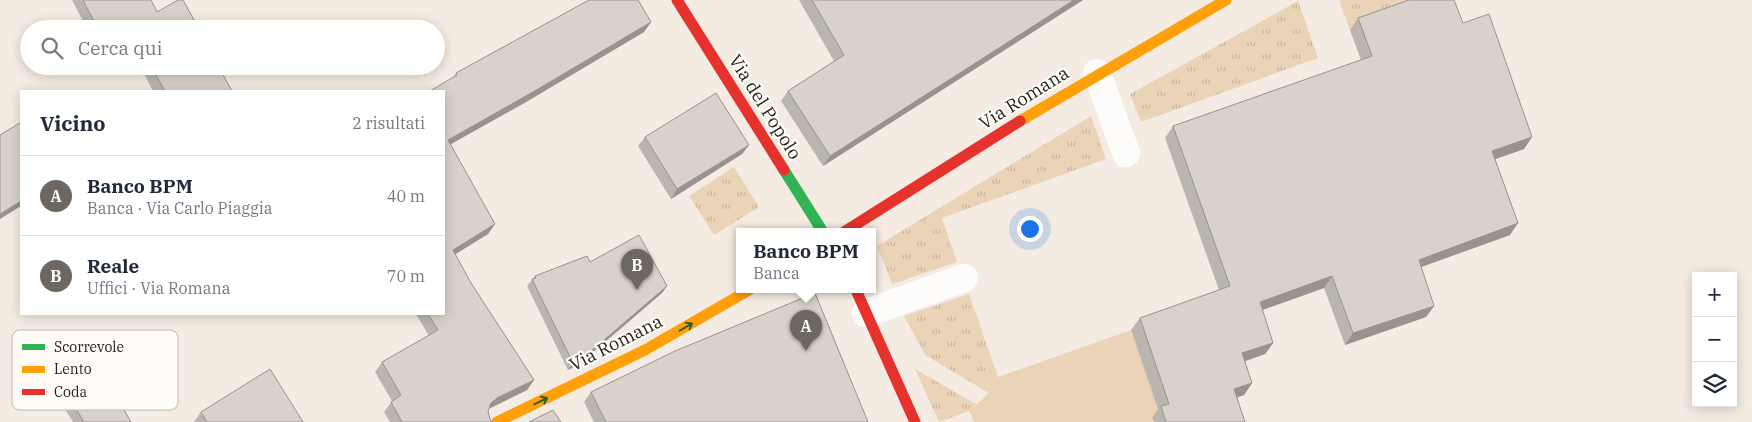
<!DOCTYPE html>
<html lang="it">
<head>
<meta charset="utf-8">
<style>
  :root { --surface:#fff; --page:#f6f6f7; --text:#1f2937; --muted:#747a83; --line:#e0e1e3; --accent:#6d6760 }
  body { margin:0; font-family:"IBM Plex Serif",serif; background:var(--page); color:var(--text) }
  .controls { position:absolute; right:15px; bottom:15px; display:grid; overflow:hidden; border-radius:0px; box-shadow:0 2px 12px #0003 }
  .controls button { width:45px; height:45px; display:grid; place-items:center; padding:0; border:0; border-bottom:1px solid var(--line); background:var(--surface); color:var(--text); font:25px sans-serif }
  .you { position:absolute; left:1029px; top:228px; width:18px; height:18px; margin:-12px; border:4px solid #fff; border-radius:50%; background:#1a73e8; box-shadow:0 0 0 8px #1a73e833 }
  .badge { display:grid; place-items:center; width:32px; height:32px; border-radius:50%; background:var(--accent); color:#fff; font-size:16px; font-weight:700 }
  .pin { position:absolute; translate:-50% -41px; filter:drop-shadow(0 1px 2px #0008) }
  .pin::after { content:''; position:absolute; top:26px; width:18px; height:15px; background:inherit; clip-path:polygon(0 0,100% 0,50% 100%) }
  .popup { position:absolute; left:736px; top:228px; width:140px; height:65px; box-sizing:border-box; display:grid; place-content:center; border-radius:0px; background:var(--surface); filter:drop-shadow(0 1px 4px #0005); font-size:16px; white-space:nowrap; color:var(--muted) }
  .popup b { font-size:19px; color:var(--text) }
  .popup::after { content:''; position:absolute; left:50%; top:100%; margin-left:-10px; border:10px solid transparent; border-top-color:var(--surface) }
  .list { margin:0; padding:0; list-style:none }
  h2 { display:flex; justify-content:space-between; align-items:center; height:65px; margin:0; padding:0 20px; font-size:21px }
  h2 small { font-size:16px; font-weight:400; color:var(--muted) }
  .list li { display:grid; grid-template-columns:32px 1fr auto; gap:15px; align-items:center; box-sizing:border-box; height:80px; padding:0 20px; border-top:1px solid var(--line) }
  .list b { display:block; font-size:19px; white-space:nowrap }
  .list p { margin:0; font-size:16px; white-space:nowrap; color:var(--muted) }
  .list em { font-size:16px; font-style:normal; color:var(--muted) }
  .icon { flex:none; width:28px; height:28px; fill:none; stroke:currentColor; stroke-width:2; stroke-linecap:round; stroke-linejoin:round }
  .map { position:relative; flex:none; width:1752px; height:422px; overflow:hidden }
  .search { position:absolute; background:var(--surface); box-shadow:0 2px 12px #0003; left:20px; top:20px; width:425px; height:55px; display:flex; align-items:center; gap:12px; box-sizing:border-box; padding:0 18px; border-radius:28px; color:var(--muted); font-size:19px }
  .panel { position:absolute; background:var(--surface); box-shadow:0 2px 12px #0003; left:20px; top:90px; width:425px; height:225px; border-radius:0px }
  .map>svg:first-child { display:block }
  .grass { fill:url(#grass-tufts) }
  .park { fill:#ebd3b8 }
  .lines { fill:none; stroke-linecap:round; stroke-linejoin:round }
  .street { stroke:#fdfcfb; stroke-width:28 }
  .fast { stroke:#30b455; stroke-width:11 }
  .slow { stroke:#ff9f0a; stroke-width:11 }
  .jam { stroke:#e5322d; stroke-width:11 }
  .wall { fill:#bbb5af }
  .shaded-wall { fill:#98938e }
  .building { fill:#d9d2cb; stroke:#98938e }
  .oneway { stroke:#296234 }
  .labels { text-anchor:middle; stroke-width:4.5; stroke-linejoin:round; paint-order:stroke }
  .street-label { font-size:18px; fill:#241f19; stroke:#fffcf8 }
  .key { fill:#fffcf8; stroke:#bdbab5; stroke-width:1 }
  .key-label { font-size:14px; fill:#241f19 }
</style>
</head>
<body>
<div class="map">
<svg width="1752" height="422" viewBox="0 0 1752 422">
  <defs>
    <pattern id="grass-tufts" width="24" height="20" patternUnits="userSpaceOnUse" patternTransform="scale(1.25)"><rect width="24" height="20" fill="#ebd3b8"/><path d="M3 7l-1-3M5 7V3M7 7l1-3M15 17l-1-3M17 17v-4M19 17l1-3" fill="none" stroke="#c9b59e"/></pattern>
  </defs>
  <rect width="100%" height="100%" fill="#f4ece3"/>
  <g class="grass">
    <polygon points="1339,0 1434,0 1350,30"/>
    <polygon points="1298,1 1318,58 1141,122 1130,94"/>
    <polygon points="1091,116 1106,159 942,218 957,262 892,284 877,246"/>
    <polygon points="734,167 759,207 714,235 689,196"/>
    <polygon points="969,294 998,377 984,380 989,393 925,355 904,316"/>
    <polygon points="915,369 976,404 969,411 939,422"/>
  </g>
  <polygon class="park" points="1131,330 1161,416 1153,418 1154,422 974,422 969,411 989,393 983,380 998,377"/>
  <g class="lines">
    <g class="street">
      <polyline points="1097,73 1126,153"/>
      <polyline points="866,313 964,278"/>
    </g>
    <polyline class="fast" points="784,170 823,232"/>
    <g class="slow">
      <polyline points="1020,121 1226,0"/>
      <polyline points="497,422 645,350 749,290"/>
    </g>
    <g class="jam">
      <polyline points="677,0 784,170"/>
      <polyline points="844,232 1020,121"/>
      <polyline points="856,290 915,422"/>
    </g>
  </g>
  <g class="wall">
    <polygon points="72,0 151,0 157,12 199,29 87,29"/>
    <polygon points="589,0 638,0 651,22 644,32 526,102 450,144 495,224 488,234 455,254 471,283 534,380 527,390 489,409 488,411 490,419 492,422 390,422 384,412 392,401 375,372 382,362 429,336 416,314 444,314 444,91 430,91 453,78 456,73"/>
    <polygon points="799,0 1083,0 823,166 781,101 788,91 834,61"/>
    <polygon points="1358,18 1463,23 1532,137 1524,149 1495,159 1510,235 1421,267 1434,306 1426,317 1345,345 1324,288 1262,310 1273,343 1265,354 1245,361 1252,383 1244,395 1237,397 1245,422 1154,422 1152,418 1158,409 1131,330 1140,318 1219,290 1165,138 1173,126 1361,60 1350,30"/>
    <polygon points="140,66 218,66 232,91 153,91"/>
    <polygon points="645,137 749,145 742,154 671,199 638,146"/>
    <polygon points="590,262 667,286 662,293 578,365 568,370 527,286 535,276"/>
    <polygon points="54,373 137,389 118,400 131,422 73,422 48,381"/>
    <polygon points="591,392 868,422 594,422 584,402"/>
    <polygon points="201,412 303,422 194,422"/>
  </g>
  <g class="shaded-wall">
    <polygon points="1074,0 1083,0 823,166 830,156"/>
    <polygon points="651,22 644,32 526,102 444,148 448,140"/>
    <polygon points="1532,137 1524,149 1484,163 1492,151"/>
    <polygon points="749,145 742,154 671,199 677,189"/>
    <polygon points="21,201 21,206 0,219 0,214"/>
    <polygon points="1518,223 1510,235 1410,271 1419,260"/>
    <polygon points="495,224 488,234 446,260 453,250"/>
    <polygon points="1332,276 1324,288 1251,314 1260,302"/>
    <polygon points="667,286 662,293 578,365 568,370 573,363"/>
    <polygon points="1434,306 1426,317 1345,345 1353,333"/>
    <polygon points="1273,343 1265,354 1234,365 1242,353"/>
    <polygon points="534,380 527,390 490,408 484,413 491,403 497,398"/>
    <polygon points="143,381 137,389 109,405 116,396"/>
    <polygon points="1252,383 1244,395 1226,401 1234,389"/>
  </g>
  <g class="building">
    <polygon points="83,0 151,0 157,12 178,0 183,0 199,29 131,29 130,26 125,29 98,29"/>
    <polygon points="589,0 638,0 651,22 533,92 448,140 495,224 453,250 471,283 534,380 497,398 491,403 488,411 490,419 492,422 402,422 391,402 401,395 382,362 438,330 428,314 444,314 444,91 430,91 457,75 456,73"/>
    <polygon points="812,0 1074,0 830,156 788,91 844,55"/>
    <polygon points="1409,0 1454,0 1463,23 1489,14 1532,137 1492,151 1518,223 1419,260 1434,306 1353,333 1332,276 1260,302 1273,343 1242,353 1252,383 1234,389 1245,422 1166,422 1161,406 1169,404 1140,318 1230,286 1173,126 1372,56 1358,18"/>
    <polygon points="151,66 218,66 232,91 165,91"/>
    <polygon points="716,93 749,145 677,189 645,137"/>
    <polygon points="20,123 21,125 21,201 0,214 0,135"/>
    <polygon points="639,235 667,286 583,358 573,363 532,279 536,278 535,276 587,256 590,262"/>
    <polygon points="815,293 868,422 606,422 591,392 675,351"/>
    <polygon points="118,337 143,381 116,396 131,422 84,422 54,373"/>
    <polygon points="270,369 303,422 207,422 201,412"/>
    <polygon points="553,410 561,422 529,422"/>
  </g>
  <defs><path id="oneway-shaft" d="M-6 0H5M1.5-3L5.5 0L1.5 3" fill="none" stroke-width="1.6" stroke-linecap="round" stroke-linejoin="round" transform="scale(1.25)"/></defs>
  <g class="oneway">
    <use href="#oneway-shaft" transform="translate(686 327) rotate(-30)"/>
    <use href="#oneway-shaft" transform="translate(541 401) rotate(-26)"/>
  </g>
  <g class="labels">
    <g class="street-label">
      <text transform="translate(1024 98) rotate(-32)" y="6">Via Romana</text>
      <text transform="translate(765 107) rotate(58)" y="6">Via del Popolo</text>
      <text transform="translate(616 343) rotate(-27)" y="6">Via Romana</text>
    </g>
  </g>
  <rect x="12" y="330" width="166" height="80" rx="8" class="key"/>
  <rect x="22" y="344" width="23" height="6" fill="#30b455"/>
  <rect x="22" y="366" width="23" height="7" fill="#ff9f0a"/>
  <rect x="22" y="389" width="23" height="6" fill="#e5322d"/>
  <g class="key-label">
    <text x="54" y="352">Scorrevole</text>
    <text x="54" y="374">Lento</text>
    <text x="54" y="397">Coda</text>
  </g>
</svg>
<div class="controls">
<button>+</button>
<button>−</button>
<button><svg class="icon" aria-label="layers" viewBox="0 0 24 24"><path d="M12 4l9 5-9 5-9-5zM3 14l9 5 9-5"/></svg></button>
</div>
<div class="you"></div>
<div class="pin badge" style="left:806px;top:351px">A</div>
<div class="popup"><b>Banco BPM</b>Banca</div>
<div class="pin badge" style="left:637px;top:290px">B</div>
<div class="search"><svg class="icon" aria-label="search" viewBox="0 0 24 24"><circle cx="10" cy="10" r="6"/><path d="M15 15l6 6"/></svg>Cerca qui</div>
<section class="panel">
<h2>Vicino<small>2 risultati</small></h2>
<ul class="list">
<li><span class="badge">A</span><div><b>Banco BPM</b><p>Banca · Via Carlo Piaggia</p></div><em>40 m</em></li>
<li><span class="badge">B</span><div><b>Reale</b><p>Uffici · Via Romana</p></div><em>70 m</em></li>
</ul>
</section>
</div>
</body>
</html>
